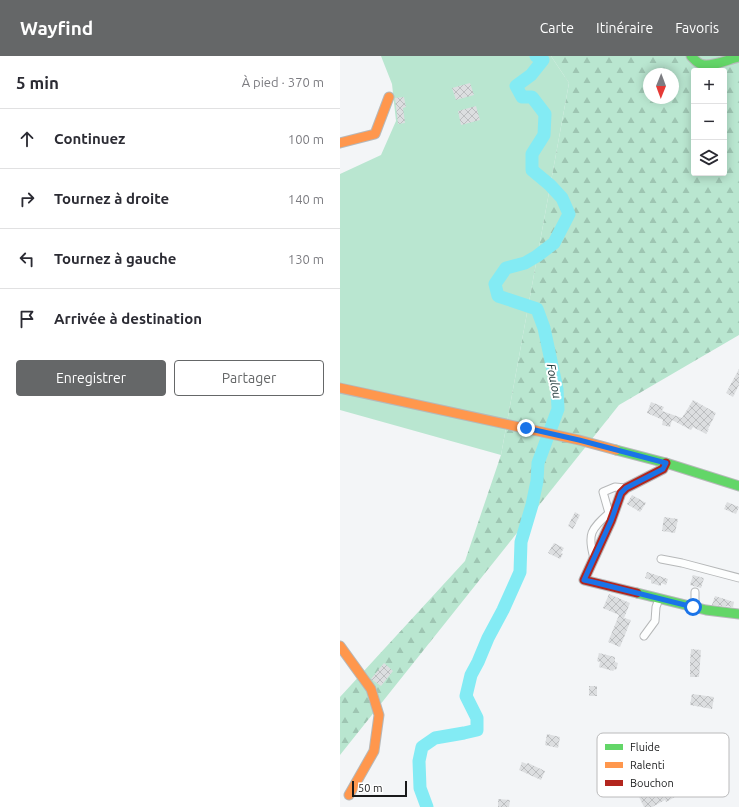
<!DOCTYPE html>
<html lang="fr">
<head>
<meta charset="utf-8">
<style>
  :root { --surface:#fff; --page:#f7f7f7; --text:#2b2b33; --muted:#7c7c81; --line:#e1e1e2; --accent:#656768 }
  body { margin:0; font-family:Ubuntu,sans-serif; background:var(--page); color:var(--text) }
  .controls { position:absolute; right:12px; top:12px; display:grid; overflow:hidden; border-radius:4px; box-shadow:0 2px 10px #0003 }
  .controls button { width:36px; height:36px; display:grid; place-items:center; padding:0; border:0; border-bottom:1px solid var(--line); background:var(--surface); color:var(--text); font:20px sans-serif }
  .compass { position:absolute; left:303px; top:12px; width:36px; height:36px; border-radius:50%; background:var(--surface); box-shadow:0 2px 10px #0003; rotate:181deg }
  .scale { position:absolute; left:12px; bottom:10px; width:55px; box-sizing:border-box; padding-left:4px; border:2px solid #191a1b; border-top:0; font-size:11px; line-height:14px; white-space:nowrap; color:#191a1b; -webkit-text-stroke:3px #fff; paint-order:stroke }
  .stop { position:absolute; width:12px; height:12px; margin:-9px; border:3px solid #1a73e8; border-radius:50%; background:#fff }
  .stop.end { background:#1a73e8; border-color:#fff; box-shadow:0 1px 4px #0008 }
  .list { margin:0; padding:0; list-style:none }
  h2 { display:flex; justify-content:space-between; align-items:center; height:52px; margin:0; padding:0 16px; font-size:17px }
  h2 small { font-size:13px; font-weight:400; color:var(--muted) }
  .list li { display:grid; grid-template-columns:26px 1fr auto; gap:12px; align-items:center; box-sizing:border-box; height:60px; padding:0 16px; border-top:1px solid var(--line) }
  .list b { display:block; font-size:15px; white-space:nowrap }
  .list em { font-size:13px; font-style:normal; color:var(--muted) }
  .actions { display:flex; gap:8px; padding:12px 16px }
  .actions a { flex:1; padding:9px 0; border:1px solid var(--accent); border-radius:4px; text-align:center; font-size:14px; color:var(--accent) }
  .actions .main { background:var(--accent); color:#fff }
  .icon { flex:none; width:22px; height:22px; fill:none; stroke:currentColor; stroke-width:2; stroke-linecap:round; stroke-linejoin:round }
  .map { position:relative; flex:none; width:399px; height:751px; overflow:hidden }
  header { display:flex; align-items:center; gap:24px; box-sizing:border-box; height:56px; padding:0 20px; background:var(--accent); color:#fff }
  header strong { font-size:19px }
  nav { display:flex; gap:22px; margin-inline-start:auto; font-size:14px }
  main { display:flex }
  aside { flex:1; background:var(--surface) }
  .map>svg:first-child { display:block }
  .green { fill:#b9e6d0 }
  .forest { fill:url(#forest-firs); fill-rule:evenodd }
  .lines { fill:none; stroke-linecap:round; stroke-linejoin:round }
  .river { stroke:#83ebf4; stroke-width:13 }
  .building { fill:url(#building-cross-hatch) }
  .street-casing { stroke:#b6b8b9; stroke-width:9 }
  .fast-casing { stroke:#b6b8b9; stroke-width:11 }
  .slow-casing { stroke:#b6b8b9; stroke-width:11 }
  .jam-casing { stroke:#b6b8b9; stroke-width:11 }
  .street { stroke:#fdfefe; stroke-width:7 }
  .fast { stroke:#63d668; stroke-width:9 }
  .slow { stroke:#ff974d; stroke-width:9 }
  .jam { stroke:#b3261e; stroke-width:9 }
  .route { stroke:#1a73e8; stroke-width:5 }
  .labels { text-anchor:middle; stroke-width:4; stroke-linejoin:round; paint-order:stroke }
  .water-label { font-size:12px; font-style:italic; fill:#183133; stroke:#fff }
  .key { fill:#fff; stroke:#bababb; stroke-width:1 }
  .key-label { font-size:11px; fill:#191a1b }
</style>
</head>
<body>
<header>
<strong>Wayfind</strong>
<nav><a>Carte</a><a>Itinéraire</a><a>Favoris</a></nav>
</header>
<main>
<aside>
<h2>5 min<small>À pied · 370 m</small></h2>
<ul class="list">
<li><svg class="icon" aria-label="ahead" viewBox="0 0 24 24"><path d="M12 20V5M6 11l6-6 6 6"/></svg><div><b>Continuez</b></div><em>100 m</em></li>
<li><svg class="icon" aria-label="right" viewBox="0 0 24 24"><path d="M7 20v-9h11M14 6l5 5-5 5"/></svg><div><b>Tournez à droite</b></div><em>140 m</em></li>
<li><svg class="icon" aria-label="left" viewBox="0 0 24 24"><path d="M17 20v-9H6M10 6l-5 5 5 5"/></svg><div><b>Tournez à gauche</b></div><em>130 m</em></li>
<li><svg class="icon" aria-label="arrive" viewBox="0 0 24 24"><path d="M6 21V4h12l-3 4 3 4H6"/></svg><div><b>Arrivée à destination</b></div></li>
</ul>
<div class="actions"><a class="main">Enregistrer</a><a>Partager</a></div>
</aside>
<div class="map">
<svg width="399" height="751" viewBox="0 0 399 751">
  <defs>
    <pattern id="forest-firs" width="22" height="20" patternUnits="userSpaceOnUse"><rect width="22" height="20" fill="#b9e6d0"/><path d="M5 1l3.5 6h-7zM16 11l3.5 6h-7z" fill="#9ec5b2"/></pattern>
    <pattern id="building-cross-hatch" width="8" height="8" patternUnits="userSpaceOnUse"><rect width="8" height="8" fill="#dcdee0"/><path d="M0 0l8 8M0 8l8-8" fill="none" stroke="#bcbec0"/></pattern>
  </defs>
  <rect width="100%" height="100%" fill="#f3f5f7"/>
  <polygon class="green" points="41,0 211,0 229,27 161,399 0,354 0,118 41,99 56,65 52,28"/>
  <path class="forest" d="M211 0H399V279L279 349 0 699V641L125 505 161 399 229 27ZM354 15H384V117H354ZM309 18H333V42H309Z"/>
  <g class="lines">
    <polyline class="river" points="87,751 80,732 79,705 82,691 95,682 124,677 137,674 137,662 126,640 131,619 138,606 148,582 163,554 180,516 181,486 192,449 197,425 198,407 218,353 217,333 204,272 197,253 158,240 155,228 166,212 185,207 197,200 214,187 229,158 222,142 210,129 192,114 192,98 204,79 205,58 192,41 182,41 176,30 191,19 203,4 196,0"/>
  </g>
  <g class="building">
    <polygon points="130,27 134,39 116,44 112,32"/>
    <polygon points="64,41 66,51 63,52 65,67 58,68 55,42"/>
    <polygon points="136,50 140,64 121,69 118,55"/>
    <polygon points="399,313 399,329 393,341 386,337"/>
    <polygon points="353,344 376,357 368,373 369,373 366,378 353,371 351,374 332,364 330,371 322,369 323,364 307,357 311,346 324,351 322,355 342,362"/>
    <polygon points="292,439 306,447 300,456 287,448"/>
    <polygon points="387,446 399,451 396,458 384,453"/>
    <polygon points="235,456 240,459 233,473 228,470"/>
    <polygon points="324,461 338,463 335,477 322,475"/>
    <polygon points="214,487 224,492 221,497 223,498 220,503 208,497"/>
    <polygon points="307,516 328,523 326,529 321,527 321,530 311,527 311,524 305,522"/>
    <polygon points="353,519 364,522 361,532 350,529"/>
    <polygon points="269,538 290,547 284,562 291,564 280,591 268,586 279,559 263,552"/>
    <polygon points="375,540 394,546 393,551 372,549"/>
    <polygon points="351,593 361,594 359,621 350,621 350,606"/>
    <polygon points="259,597 275,601 275,606 278,607 276,614 274,613 273,615 259,611 260,606 257,605"/>
    <polygon points="44,607 53,615 41,630 31,623"/>
    <rect x="249" y="630" width="8" height="10"/>
    <polygon points="352,638 374,641 372,653 350,649"/>
    <polygon points="207,678 220,681 218,692 205,689"/>
    <polygon points="182,706 187,708 188,707 205,715 201,724 179,714"/>
    <polygon points="336,727 342,737 326,746 325,744 312,751 304,751 296,735 306,730 312,740"/>
    <polygon points="158,743 170,744 169,751 158,751"/>
  </g>
  <g class="lines">
    <defs>
      <g id="street">
        <path d="M254 502C247 478 251 473 269 457L263 436 275 431 286 432"/>
        <polyline points="321,503 342,507 399,522"/>
        <polyline points="355,536 355,544 356,552"/>
        <polyline points="304,580 315,565 316,551 319,543"/>
      </g>
      <g id="fast">
        <path d="M351 0C354 3 357 7 361 8 370 12 389 3 399 1"/>
        <polyline points="276,394 326,407 399,430"/>
        <polyline points="297,537 366,554 399,558"/>
      </g>
      <g id="slow">
        <polyline points="0,87 35,78 49,41"/>
        <polyline points="0,332 239,384 276,394"/>
        <polyline points="0,590 31,633 39,659 34,695 9,739"/>
      </g>
      <polyline id="jam" points="297,537 244,524 271,465 281,437 286,432 323,413 326,407"/>
    </defs>
    <use href="#street" class="street-casing"/>
    <use href="#fast" class="fast-casing"/>
    <use href="#slow" class="slow-casing"/>
    <use href="#jam" class="jam-casing"/>
    <use href="#street" class="street"/>
    <use href="#fast" class="fast"/>
    <use href="#slow" class="slow"/>
    <use href="#jam" class="jam"/>
  </g>
  <g class="lines">
    <polyline class="route" points="186,372 239,384 326,407 323,413 286,432 281,437 271,465 244,524 253,526 353,551"/>
  </g>
  <g class="labels">
    <g class="water-label">
      <text transform="translate(214 325) rotate(79)" y="4">Foulou</text>
    </g>
  </g>
  <rect x="257" y="677" width="132" height="64" rx="6" class="key"/>
  <rect x="265" y="688" width="18" height="6" fill="#63d668"/>
  <rect x="265" y="706" width="18" height="6" fill="#ff974d"/>
  <rect x="265" y="724" width="18" height="6" fill="#b3261e"/>
  <g class="key-label">
    <text x="290" y="695">Fluide</text>
    <text x="290" y="713">Ralenti</text>
    <text x="290" y="731">Bouchon</text>
  </g>
</svg>
<div class="controls">
<button>+</button>
<button>−</button>
<button><svg class="icon" aria-label="layers" viewBox="0 0 24 24"><path d="M12 4l9 5-9 5-9-5zM3 14l9 5 9-5"/></svg></button>
</div>
<svg class="compass" viewBox="-18 -18 36 36"><path d="M0-13l5 13h-10z" fill="#e53935"/><path d="M0 13l5-13h-10z" fill="#7c7c81"/></svg>
<div class="scale">50 m</div>
<div class="stop" style="left:353px;top:551px"></div>
<div class="stop end" style="left:186px;top:372px"></div>
</div>
</main>
</body>
</html>
